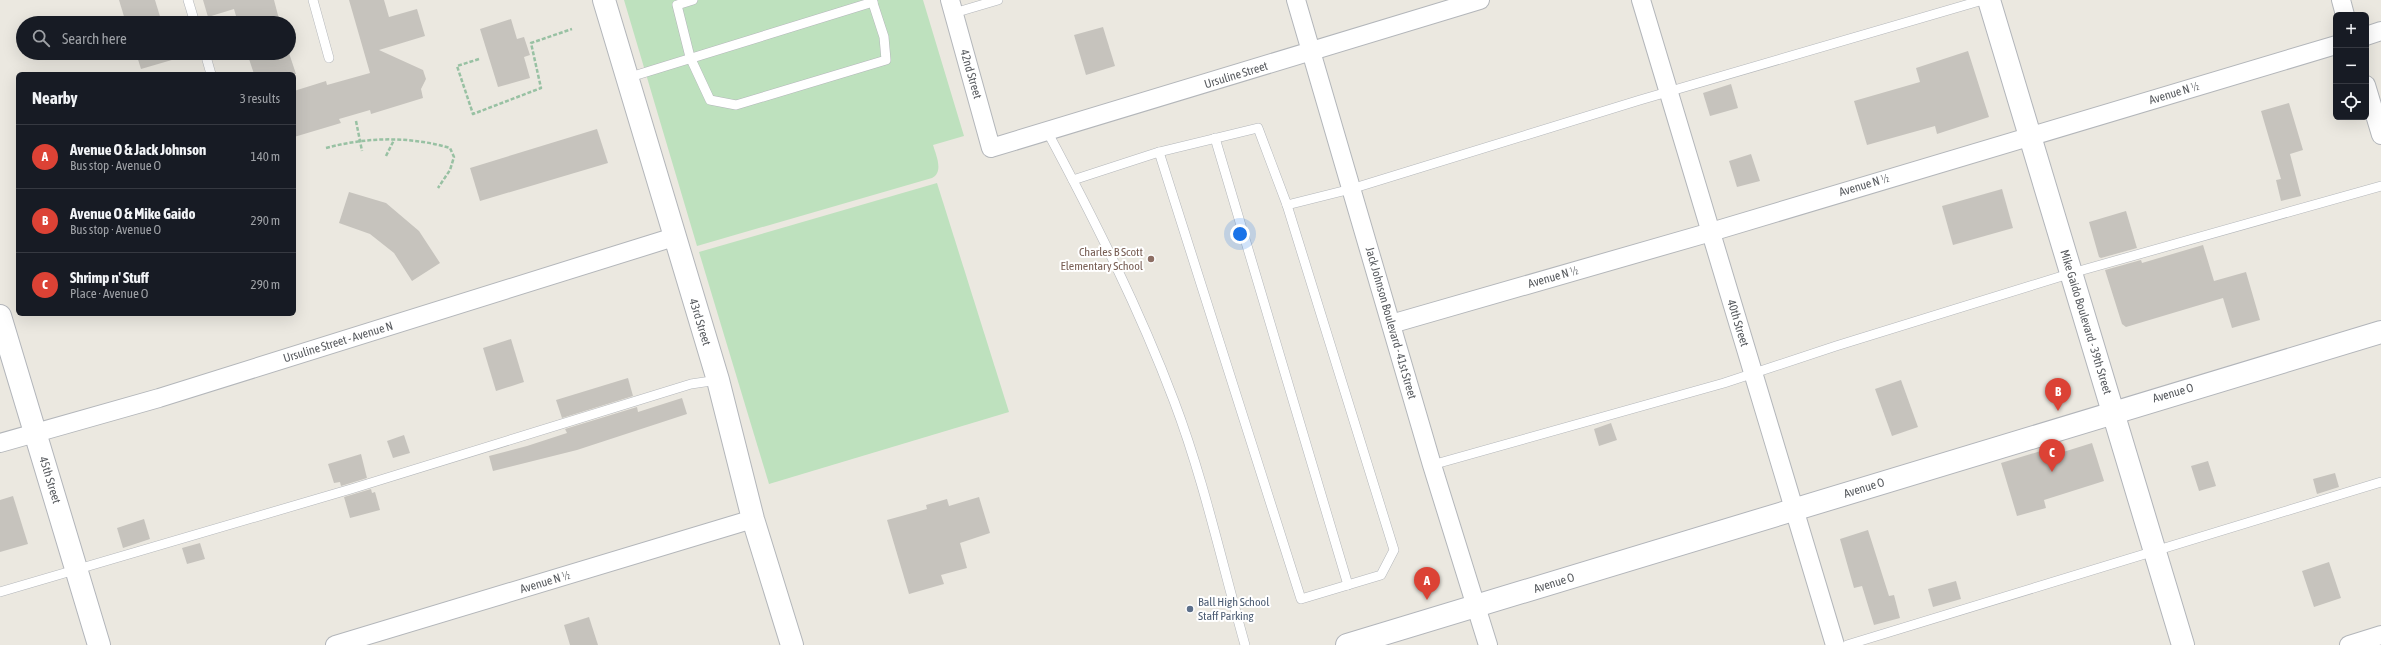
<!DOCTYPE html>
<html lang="en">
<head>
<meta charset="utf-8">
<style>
  :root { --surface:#171b24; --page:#20242c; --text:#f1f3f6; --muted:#9ea1a6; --line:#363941; --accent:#dc4235 }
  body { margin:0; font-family:"Asap Condensed",sans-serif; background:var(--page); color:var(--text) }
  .controls { position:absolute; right:12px; top:12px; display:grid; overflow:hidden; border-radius:6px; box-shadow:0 4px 16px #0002 }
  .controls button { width:36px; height:36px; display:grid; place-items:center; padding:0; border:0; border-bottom:1px solid var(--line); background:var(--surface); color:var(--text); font:20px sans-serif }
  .you { position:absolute; left:1240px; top:234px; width:14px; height:14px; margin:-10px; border:3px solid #fff; border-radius:50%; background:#1a73e8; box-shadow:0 0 0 6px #1a73e833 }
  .badge { display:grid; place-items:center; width:26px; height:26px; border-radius:50%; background:var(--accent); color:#fff; font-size:13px; font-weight:700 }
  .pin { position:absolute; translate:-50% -33px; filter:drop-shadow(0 1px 2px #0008) }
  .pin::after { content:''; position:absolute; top:21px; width:14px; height:12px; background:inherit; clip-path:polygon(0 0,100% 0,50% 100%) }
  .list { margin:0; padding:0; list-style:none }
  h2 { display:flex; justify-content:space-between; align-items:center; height:52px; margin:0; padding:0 16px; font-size:17px }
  h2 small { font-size:13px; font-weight:400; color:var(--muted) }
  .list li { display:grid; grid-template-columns:26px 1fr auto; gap:12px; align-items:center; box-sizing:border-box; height:64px; padding:0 16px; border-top:1px solid var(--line) }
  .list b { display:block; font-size:15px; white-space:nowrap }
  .list p { margin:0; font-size:13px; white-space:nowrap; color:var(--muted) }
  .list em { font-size:13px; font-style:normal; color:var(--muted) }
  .icon { flex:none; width:22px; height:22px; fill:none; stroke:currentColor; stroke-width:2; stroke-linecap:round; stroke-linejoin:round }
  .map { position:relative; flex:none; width:2381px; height:645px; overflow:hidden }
  .search { position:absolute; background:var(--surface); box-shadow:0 4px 16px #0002; left:16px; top:16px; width:280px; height:44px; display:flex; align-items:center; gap:10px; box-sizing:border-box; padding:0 14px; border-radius:22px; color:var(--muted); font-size:15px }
  .panel { position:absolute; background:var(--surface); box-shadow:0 4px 16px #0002; left:16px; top:72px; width:280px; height:244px; border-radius:6px }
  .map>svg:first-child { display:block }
  .green { fill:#bee1be }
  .building { fill:#c6c3bd }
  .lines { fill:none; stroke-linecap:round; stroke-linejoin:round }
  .service-casing { stroke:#b3b6ba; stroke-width:10 }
  .minor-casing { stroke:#b3b6ba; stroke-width:20 }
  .tertiary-casing { stroke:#b3b6ba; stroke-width:24 }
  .secondary-casing { stroke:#b2b5ba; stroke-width:24 }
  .path { stroke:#98c1a3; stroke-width:2.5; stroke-dasharray:4 2; stroke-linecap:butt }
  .service { stroke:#fff; stroke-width:9 }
  .minor { stroke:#fff; stroke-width:18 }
  .tertiary { stroke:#fff; stroke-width:22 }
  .secondary { stroke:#fff; stroke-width:22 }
  .education-dot { fill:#8d6e63; stroke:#fff; stroke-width:1.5 }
  .service-dot { fill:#5c6f8a; stroke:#fff; stroke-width:1.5 }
  .labels { text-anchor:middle; stroke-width:4; stroke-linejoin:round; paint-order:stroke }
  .street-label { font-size:12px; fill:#595c60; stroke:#fff }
  .education-label { font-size:12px; fill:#785e54; stroke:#fff; text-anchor:end }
  .service-label { font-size:12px; fill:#4e5e75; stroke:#fff; text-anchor:start }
</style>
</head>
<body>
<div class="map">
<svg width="2381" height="645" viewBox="0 0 2381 645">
  <rect width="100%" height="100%" fill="#ebe8e0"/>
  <g class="green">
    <path d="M624 0H923L964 136 933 145C936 155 944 172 932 178L697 246Z"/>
    <polygon points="937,183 1009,412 769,484 699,252"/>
  </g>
  <g class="building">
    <polygon points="119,0 155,0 162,23 126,23"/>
    <polygon points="203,0 274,0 280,23 238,23 234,9 208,17"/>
    <polygon points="349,0 384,0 389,17 417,9 425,36 379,50 423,70 426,79 421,89 423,98 371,114 370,110 339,119 341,123 294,137 294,91 326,81 327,85 370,73"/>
    <polygon points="511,19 517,39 524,37 530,55 524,57 530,78 498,87 480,29"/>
    <polygon points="1103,27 1115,66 1086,75 1074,35"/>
    <polygon points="1968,51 1989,117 1937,134 1935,126 1867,145 1854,101 1920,82 1916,68"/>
    <polygon points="136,53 181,53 182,57 141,69"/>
    <polygon points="247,53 289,53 296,74 254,74"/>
    <polygon points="1731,84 1738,108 1710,116 1703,93"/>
    <polygon points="2289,103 2303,150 2290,154 2301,196 2281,201 2276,180 2281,179 2261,111"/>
    <polygon points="597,129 608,163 480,201 470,168"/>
    <polygon points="1751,154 1760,181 1737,187 1729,161"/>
    <polygon points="2002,189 2013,228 1953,245 1942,206"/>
    <polygon points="349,192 386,203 419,231 440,263 412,281 394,253 370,234 339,223"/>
    <polygon points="2126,211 2137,248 2101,258 2099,257 2089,222"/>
    <polygon points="2203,245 2214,281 2246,272 2260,320 2232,328 2223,298 2126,327 2122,324 2105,270 2141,260 2142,263"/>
    <polygon points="511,339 524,382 496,391 483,348"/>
    <polygon points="628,378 633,396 562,418 556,400"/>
    <polygon points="1901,380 1918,427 1892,436 1875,389"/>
    <polygon points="682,398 687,414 577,450 493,471 489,456 527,446 567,433 565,429 637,407 638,412"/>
    <polygon points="1611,423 1617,440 1599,446 1594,429"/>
    <polygon points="404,435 410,453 393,458 387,441"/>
    <polygon points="2092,443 2104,481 2044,500 2046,508 2017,516 2001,463 2044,450 2044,458"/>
    <polygon points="361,454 367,478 341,486 340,482 334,483 328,464"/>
    <polygon points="2208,461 2216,486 2199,491 2191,466"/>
    <polygon points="2335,473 2339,487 2317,494 2313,479"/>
    <polygon points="371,489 372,493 375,492 380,510 350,518 344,497"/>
    <polygon points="13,496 28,544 0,552 0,500"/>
    <polygon points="979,497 990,533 960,543 967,568 941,575 944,584 909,594 887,520 927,509 926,505 947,499 949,506"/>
    <polygon points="144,519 150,539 123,548 117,528"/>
    <polygon points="1868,530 1889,596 1894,595 1900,618 1874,625 1862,586 1854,588 1840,539"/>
    <polygon points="200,543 205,559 187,564 182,548"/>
    <polygon points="2329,562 2341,598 2314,607 2302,571"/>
    <polygon points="1956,581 1961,599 1933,607 1928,589"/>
    <polygon points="589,617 598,645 570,645 564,625"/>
  </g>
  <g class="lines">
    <defs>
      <g id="service">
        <polyline points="188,0 195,23"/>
        <polyline points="313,0 329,58"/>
        <polyline points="693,0 677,5 690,57 710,100 736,105 886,60 884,37 872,0"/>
        <polyline points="954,13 998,0"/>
        <polyline points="205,53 211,74"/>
        <polyline points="627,78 873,2"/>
        <path d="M1047 131C1094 219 1139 308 1174 401 1204 480 1222 564 1245 645"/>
        <polyline points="1215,138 1348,585"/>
        <polyline points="1159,152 1301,599 1381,575 1394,550 1287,205"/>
        <polyline points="1073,180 1159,152 1258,128 1287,205 1351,189 1640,100 1983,0"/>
        <polyline points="1432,465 1724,383 1836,346 2072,273 2381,186"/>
        <polyline points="0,592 351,489 691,384 718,380"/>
        <polyline points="1847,645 2381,482"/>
      </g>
      <g id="minor">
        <polyline points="950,0 991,148 1480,0"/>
        <polyline points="1296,0 1432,465 1488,645"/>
        <polyline points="1641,0 1835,645"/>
        <polyline points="2341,0 2345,15"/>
        <polyline points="2366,36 2381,31"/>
        <polyline points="2366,85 2381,135"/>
        <polyline points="1391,324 1711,232 2336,45"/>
        <polyline points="0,443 159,398 674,237"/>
        <polyline points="335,645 753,519"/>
        <polyline points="2349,645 2381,635"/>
      </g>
      <polyline id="tertiary" points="604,0 718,380 753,519 792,645"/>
      <g id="secondary">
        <polyline points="1989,0 2183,645"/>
        <polyline points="0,316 99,645"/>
        <path d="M1347 645C1692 541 2036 434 2381 332"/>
      </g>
    </defs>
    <use href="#service" class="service-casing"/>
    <use href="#minor" class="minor-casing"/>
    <use href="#tertiary" class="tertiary-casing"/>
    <use href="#secondary" class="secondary-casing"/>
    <g class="path">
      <polyline points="479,59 457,66 473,114 541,88 531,43 572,29"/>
      <polyline points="356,121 362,151"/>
      <path d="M326 148C367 137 409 136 450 148L454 157 450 170 438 188"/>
      <polyline points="386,156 394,140"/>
    </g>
    <use href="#service" class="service"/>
    <use href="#minor" class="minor"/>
    <use href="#tertiary" class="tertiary"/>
    <use href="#secondary" class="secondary"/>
  </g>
  <circle class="education-dot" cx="1151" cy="259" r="4"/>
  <circle class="service-dot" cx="1190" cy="609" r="4"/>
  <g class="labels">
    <g class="street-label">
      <text transform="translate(971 74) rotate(74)" y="4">42nd Street</text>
      <text transform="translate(1236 75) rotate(-17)" y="4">Ursuline Street</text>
      <text transform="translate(2174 93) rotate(-17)" y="4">Avenue N ½</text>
      <text transform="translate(1864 185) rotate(-17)" y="4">Avenue N ½</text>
      <text transform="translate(1553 277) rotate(-16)" y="4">Avenue N ½</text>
      <text transform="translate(700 322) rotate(73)" y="4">43rd Street</text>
      <text transform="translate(2086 322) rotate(73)" y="4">Mike Gaido Boulevard - 39th Street</text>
      <text transform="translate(1391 323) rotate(74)" y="4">Jack Johnson Boulevard - 41st Street</text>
      <text transform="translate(1738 323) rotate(73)" y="4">40th Street</text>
      <text transform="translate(338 342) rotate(-17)" y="4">Ursuline Street - Avenue N</text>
      <text transform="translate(2173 393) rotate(-16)" y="4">Avenue O</text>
      <text transform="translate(50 480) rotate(73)" y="4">45th Street</text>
      <text transform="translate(1864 488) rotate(-17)" y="4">Avenue O</text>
      <text transform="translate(545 582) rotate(-17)" y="4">Avenue N ½</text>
      <text transform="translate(1554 583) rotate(-17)" y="4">Avenue O</text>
    </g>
    <g class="education-label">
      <text x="1143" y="256">Charles B Scott<tspan x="1143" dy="14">Elementary School</tspan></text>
    </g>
    <g class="service-label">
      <text x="1198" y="606">Ball High School<tspan x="1198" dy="14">Staff Parking</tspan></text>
    </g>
  </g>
</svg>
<div class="controls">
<button>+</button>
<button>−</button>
<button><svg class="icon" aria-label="locate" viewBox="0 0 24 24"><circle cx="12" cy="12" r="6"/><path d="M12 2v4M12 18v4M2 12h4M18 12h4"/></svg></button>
</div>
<div class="you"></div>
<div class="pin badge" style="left:1427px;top:600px">A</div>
<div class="pin badge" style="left:2058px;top:411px">B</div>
<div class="pin badge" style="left:2052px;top:472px">C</div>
<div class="search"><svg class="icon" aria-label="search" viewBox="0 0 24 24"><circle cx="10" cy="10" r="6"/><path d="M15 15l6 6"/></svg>Search here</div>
<section class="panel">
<h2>Nearby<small>3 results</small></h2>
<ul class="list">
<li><span class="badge">A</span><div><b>Avenue O &amp; Jack Johnson</b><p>Bus stop · Avenue O</p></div><em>140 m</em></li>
<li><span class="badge">B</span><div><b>Avenue O &amp; Mike Gaido</b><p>Bus stop · Avenue O</p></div><em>290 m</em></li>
<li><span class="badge">C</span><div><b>Shrimp n' Stuff</b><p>Place · Avenue O</p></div><em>290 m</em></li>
</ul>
</section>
</div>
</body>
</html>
